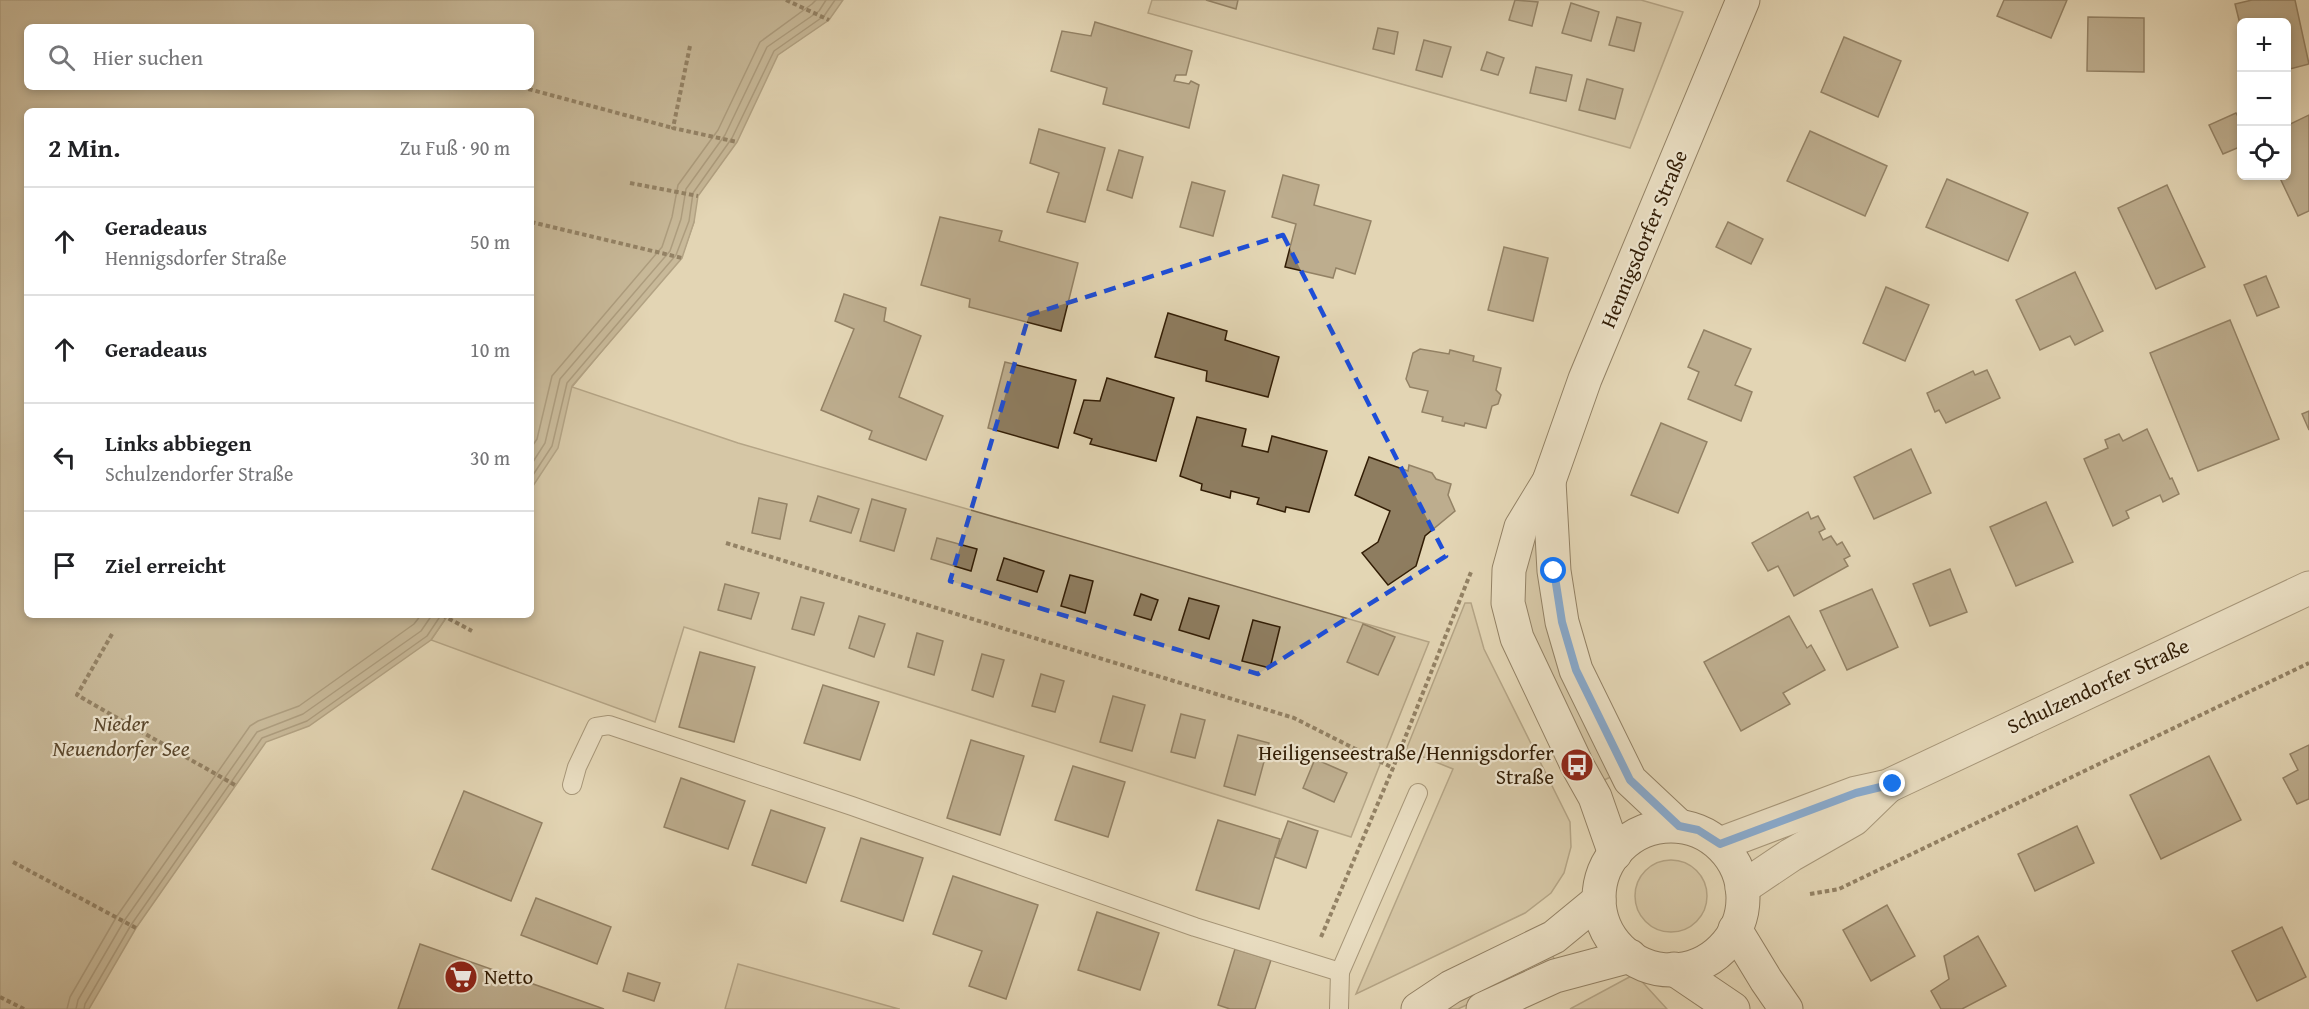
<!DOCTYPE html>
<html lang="de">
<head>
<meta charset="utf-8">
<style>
  :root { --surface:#fff; --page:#f6f6f6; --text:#202124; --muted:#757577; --line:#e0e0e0 }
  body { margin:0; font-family:"Gentium Book Plus",serif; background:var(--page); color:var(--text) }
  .controls { position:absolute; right:18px; top:18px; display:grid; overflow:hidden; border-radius:9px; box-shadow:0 3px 9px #0003 }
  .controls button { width:54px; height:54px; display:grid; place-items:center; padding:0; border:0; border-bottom:2px solid var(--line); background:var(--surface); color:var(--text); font:30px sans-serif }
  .stop { position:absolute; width:18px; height:18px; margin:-14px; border:4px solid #1a73e8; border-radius:50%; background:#fff }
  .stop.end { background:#1a73e8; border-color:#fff; box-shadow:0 2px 6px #0008 }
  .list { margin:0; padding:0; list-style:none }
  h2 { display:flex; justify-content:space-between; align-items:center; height:78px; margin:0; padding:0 24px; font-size:26px }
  h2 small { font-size:20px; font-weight:400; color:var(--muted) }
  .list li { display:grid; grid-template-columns:39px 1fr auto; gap:18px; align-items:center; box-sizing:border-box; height:108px; padding:0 24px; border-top:2px solid var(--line) }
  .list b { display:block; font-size:22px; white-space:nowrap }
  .list p { margin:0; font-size:20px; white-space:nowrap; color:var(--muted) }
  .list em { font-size:20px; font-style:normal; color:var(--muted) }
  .icon { flex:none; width:33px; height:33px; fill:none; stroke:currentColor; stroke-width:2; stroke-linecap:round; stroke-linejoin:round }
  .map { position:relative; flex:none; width:2309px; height:1009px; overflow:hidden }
  .search { position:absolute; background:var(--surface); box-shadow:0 3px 9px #0003; left:24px; top:24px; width:510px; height:66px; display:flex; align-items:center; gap:15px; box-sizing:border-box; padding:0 21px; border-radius:9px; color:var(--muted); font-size:22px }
  .panel { position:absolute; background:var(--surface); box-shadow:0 3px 9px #0003; left:24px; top:108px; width:510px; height:510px; border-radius:9px }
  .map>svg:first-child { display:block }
  .green { fill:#c5b796; stroke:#7c6a4e; stroke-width:1.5 }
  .water { fill:#a79778; stroke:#78664a; stroke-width:1.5; fill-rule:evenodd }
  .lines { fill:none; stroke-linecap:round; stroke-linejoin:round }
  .shore { stroke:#6c5a3e; stroke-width:1.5 }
  .building { fill:#8e7d60; stroke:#321d05; stroke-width:1.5 }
  .service-casing { stroke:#5e4b31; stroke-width:20 }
  .minor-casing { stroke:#5e4b31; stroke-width:35 }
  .secondary-casing { stroke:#321d05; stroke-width:35 }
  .path { stroke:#321d05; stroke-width:4; stroke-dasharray:4.5 3; stroke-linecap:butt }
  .service { stroke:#ede4ce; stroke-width:18 }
  .minor { stroke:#ede4ce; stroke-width:33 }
  .secondary { stroke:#ede4ce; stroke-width:33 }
  .route { stroke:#1a73e8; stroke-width:8 }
  .marked { fill:none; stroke:#1d4ed8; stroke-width:4.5; stroke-dasharray:12 8; stroke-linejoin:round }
  .labels { text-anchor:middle; stroke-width:4.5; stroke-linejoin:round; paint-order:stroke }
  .street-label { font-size:21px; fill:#321d05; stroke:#ede4ce }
  .poi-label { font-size:21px; fill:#321d05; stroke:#ede4ce; text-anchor:end }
  .water-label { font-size:22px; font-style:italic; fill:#5b482d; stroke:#ede4ce }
</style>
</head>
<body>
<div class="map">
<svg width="2309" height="1009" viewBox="0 0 2309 1009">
  <rect width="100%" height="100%" fill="#e3d6b4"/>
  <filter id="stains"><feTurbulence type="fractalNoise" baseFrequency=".00333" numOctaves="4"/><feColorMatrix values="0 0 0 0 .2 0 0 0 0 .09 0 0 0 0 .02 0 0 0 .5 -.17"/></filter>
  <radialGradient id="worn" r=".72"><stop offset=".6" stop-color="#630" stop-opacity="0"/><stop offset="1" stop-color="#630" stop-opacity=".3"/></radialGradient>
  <g class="green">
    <polygon points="1152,0 1641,0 1683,12 1630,148 1148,13"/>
    <polygon points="613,218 694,222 683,253 572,387 738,443 1429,642 1351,837 684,627 655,722 431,640 448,615 531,615 531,359"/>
    <polygon points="1536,539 1617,774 1600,782 1535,652 1521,588 1532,542"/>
    <polygon points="1465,603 1471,603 1484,649 1570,822 1571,847 1564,873 1551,893 1525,913 1356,994 1453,769 1406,750"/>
    <circle cx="1671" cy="896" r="36"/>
    <polygon points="1550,950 1556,963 1458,1009 1451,1009 1449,1006"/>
    <polygon points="738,964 899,1009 900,1009 725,1009"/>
    <polygon points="1635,974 1667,1009 1570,1009"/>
  </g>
  <path class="water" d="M0 0H843L829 20 778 55 737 142 698 196 694 222 682 258 572 386 558 448 531 489V111H27V615H448L431 640 309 726 266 742 136 928 89 1009H0ZM27 27H531V87H27Z"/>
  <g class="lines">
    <g class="shore">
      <polyline points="531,448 537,439 552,376 662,247 672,217 678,185 718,130 760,42 812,4 816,0"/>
      <polyline points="531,465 545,443 560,379 670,251 681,219 686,189 725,135 767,47 819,11 826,0"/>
      <polyline points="531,478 552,446 567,383 676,255 689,221 693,193 732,138 774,51 824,16 835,0"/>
      <polyline points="67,1009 70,997 117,916 250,726 258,721 299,706 414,624 421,615"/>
      <polyline points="76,1009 78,1000 124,921 257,732 303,714 421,631 432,615"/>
      <polyline points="84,1009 85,1004 131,925 262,738 307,721 427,636 441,615"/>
    </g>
  </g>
  <g class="building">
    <polygon points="1206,0 1238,0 1236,9"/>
    <polygon points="1515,0 1538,2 1532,26 1509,20"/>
    <polygon points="2004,0 2067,0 2051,38 1997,16"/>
    <polygon points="2252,0 2295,0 2309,64 2286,70 2286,22 2242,22 2242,32 2235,4"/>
    <polygon points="1571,3 1599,12 1591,41 1562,33"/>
    <polygon points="1617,17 1641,23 1634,51 1609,45"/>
    <polygon points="2088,17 2144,18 2144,72 2087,71"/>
    <polygon points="1095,22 1192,51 1186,75 1176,75 1174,81 1189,84 1191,81 1199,85 1189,128 1103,104 1107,88 1051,71 1062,31 1091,36"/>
    <polygon points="1378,28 1398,32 1394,54 1373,49"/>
    <polygon points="1844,37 1901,61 1878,117 1821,92"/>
    <polygon points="1424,40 1451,47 1442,77 1416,70"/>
    <polygon points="1487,52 1504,58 1498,75 1481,70"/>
    <polygon points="1536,67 1572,75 1566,101 1530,93"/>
    <polygon points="1587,79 1623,89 1615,119 1579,110"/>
    <polygon points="2236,113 2242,124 2242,146 2223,154 2209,125"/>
    <polygon points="2309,115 2309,211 2298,216 2279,176 2286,176 2286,126"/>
    <polygon points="1039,129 1105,148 1085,222 1047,212 1059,173 1030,163"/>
    <polygon points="1810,131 1887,166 1865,216 1787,181"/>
    <polygon points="1119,150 1143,157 1132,198 1107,190"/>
    <polygon points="1283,175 1319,185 1314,205 1371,221 1355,274 1336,268 1333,278 1285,267 1296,224 1272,217"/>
    <polygon points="1947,179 2028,213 2008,261 1926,227"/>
    <polygon points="1192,182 1225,191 1213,236 1180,227"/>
    <polygon points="2167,185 2205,267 2156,289 2118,208"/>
    <polygon points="940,217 1002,231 999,241 1078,263 1061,331 969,307 970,299 921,285"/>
    <polygon points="1728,222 1763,239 1751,264 1716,247"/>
    <polygon points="1504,247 1548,258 1533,321 1488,310"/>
    <polygon points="2075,272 2103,331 2075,345 2070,336 2040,350 2016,300"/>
    <polygon points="2266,276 2279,307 2257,316 2244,285"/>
    <polygon points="1886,287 1929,305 1905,361 1863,343"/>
    <polygon points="844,294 886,308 884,321 921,336 899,397 943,416 926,460 869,439 872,431 821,410 854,329 835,321"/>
    <polygon points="1168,313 1227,331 1225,340 1279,357 1268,397 1206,381 1207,371 1155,357"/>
    <polygon points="2230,320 2279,439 2198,471 2150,353"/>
    <polygon points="1704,330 1751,349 1735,385 1752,392 1741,421 1688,399 1699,372 1688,367"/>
    <polygon points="1420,349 1449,354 1450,350 1474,356 1473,361 1501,368 1496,390 1501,395 1498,404 1492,406 1486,428 1465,423 1464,426 1442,421 1443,417 1422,412 1428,391 1410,387 1406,379 1413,353"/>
    <polygon points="1005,362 1076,380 1058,448 988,428"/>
    <polygon points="1987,370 2000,398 1946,423 1939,410 1935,412 1927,393 1973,371 1975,375"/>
    <polygon points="1107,378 1174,398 1156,461 1090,444 1092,439 1074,433 1084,400 1100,401"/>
    <polygon points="2309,411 2309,430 2302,414"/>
    <polygon points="1197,417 1246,429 1242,446 1268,452 1272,436 1327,451 1309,512 1286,507 1285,512 1257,504 1259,498 1231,491 1230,498 1201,490 1202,484 1180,476"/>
    <polygon points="1661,423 1707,442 1678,513 1631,495"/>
    <polygon points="2147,429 2170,479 2172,478 2179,494 2163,502 2160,495 2126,511 2129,518 2113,526 2084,459 2108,448 2105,440 2119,434 2123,441"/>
    <polygon points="1911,449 1931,493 1874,519 1854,477"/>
    <polygon points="1369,457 1408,471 1409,465 1432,473 1436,479 1451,484 1448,495 1455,511 1425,536 1416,566 1388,585 1362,553 1378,542 1390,511 1355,495"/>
    <polygon points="818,496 859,509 851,533 810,521"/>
    <polygon points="759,498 787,504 780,539 752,533"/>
    <polygon points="872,499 906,509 894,551 860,541"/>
    <polygon points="2046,502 2073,562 2016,586 1990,527"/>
    <polygon points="1808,512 1811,519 1818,516 1825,529 1819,532 1823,540 1831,536 1837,545 1842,542 1850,556 1844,559 1848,566 1794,596 1778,566 1768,571 1752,543"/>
    <polygon points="937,538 977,549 971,571 931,559"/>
    <polygon points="1004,558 1044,571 1037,592 997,580"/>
    <polygon points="1950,569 1967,612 1930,626 1913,584"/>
    <polygon points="1070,575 1093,581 1085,613 1061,606"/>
    <polygon points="725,584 759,593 751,619 718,610"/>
    <polygon points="1872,589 1898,647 1847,670 1820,611"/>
    <polygon points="1141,594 1158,600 1151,620 1134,615"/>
    <polygon points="801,597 824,603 814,635 792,629"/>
    <polygon points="1189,598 1219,606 1209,639 1179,630"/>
    <polygon points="859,616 885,624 874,657 849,648"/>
    <polygon points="1789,616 1807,648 1811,645 1825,670 1783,693 1790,704 1741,731 1704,662"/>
    <polygon points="1253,620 1280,627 1270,668 1242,661"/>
    <polygon points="1363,624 1395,637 1378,675 1347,662"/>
    <polygon points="917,633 943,641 934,675 908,667"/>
    <polygon points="700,652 755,667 734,742 679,727"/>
    <polygon points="982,654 1004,660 993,697 972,690"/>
    <polygon points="1041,674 1064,681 1055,712 1032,706"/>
    <polygon points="823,685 879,702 860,760 804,743"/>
    <polygon points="1113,696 1145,705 1132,751 1100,742"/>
    <polygon points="1181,714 1205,720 1195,758 1171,752"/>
    <polygon points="1238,735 1269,743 1255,795 1224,786"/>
    <polygon points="971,740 1024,756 1000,835 947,818"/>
    <polygon points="2309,745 2309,799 2297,804 2283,778 2298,770 2290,754"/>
    <polygon points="2209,756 2241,820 2161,859 2130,795"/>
    <polygon points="1315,759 1347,773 1334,802 1303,788"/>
    <polygon points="1073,766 1125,782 1108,837 1055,820"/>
    <polygon points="681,778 745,801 728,849 664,827"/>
    <polygon points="464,791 542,823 511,901 432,869"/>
    <polygon points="771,810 825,828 806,883 752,865"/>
    <polygon points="1218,820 1280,839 1259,909 1196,890"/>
    <polygon points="1288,821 1318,831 1306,868 1275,857"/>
    <polygon points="2077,826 2094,863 2035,891 2018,854"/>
    <polygon points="861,838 923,858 903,921 841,901"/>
    <polygon points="953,876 1038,905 1006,999 969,986 982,951 933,934"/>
    <polygon points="536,898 611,927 597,964 521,935"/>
    <polygon points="1887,905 1915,956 1871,981 1843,930"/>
    <polygon points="1097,912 1159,933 1140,990 1078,970"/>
    <polygon points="2282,927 2306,977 2257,1001 2232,951"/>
    <polygon points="1978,936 2006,986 1962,1009 1941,1009 1931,991 1949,979 1944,956"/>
    <polygon points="420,944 604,1009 398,1009"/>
    <polygon points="1235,949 1271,960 1255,1009 1230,1009 1218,1005"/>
    <polygon points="628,973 660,983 654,1001 623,991"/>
  </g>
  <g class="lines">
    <defs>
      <g id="service">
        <polyline points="572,785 577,767 596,727 609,725 852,806 1195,927 1340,972"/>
        <polyline points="1339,1009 1340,972 1418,793"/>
      </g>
      <g id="minor">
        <polyline points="1720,844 1856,793 1888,786 2309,588"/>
        <polyline points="1742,888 1791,855 1854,819 1887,787"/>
      </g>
      <g id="secondary">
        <polyline points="1549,481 1554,571 1562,622 1576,670 1630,780 1679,826"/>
        <circle cx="1671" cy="898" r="72"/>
        <polyline points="1615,854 1595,797 1577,765 1517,638 1508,603 1509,570 1521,527 1549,481 1585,379 1743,0"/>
        <polyline points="1735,929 1766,980 1786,1009"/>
        <polyline points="1674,969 1733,1009"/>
        <polyline points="1418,1009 1451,987 1554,937 1599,900"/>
        <polyline points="1483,1009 1555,976 1630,956"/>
      </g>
    </defs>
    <use href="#service" class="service-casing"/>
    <use href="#minor" class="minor-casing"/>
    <use href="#secondary" class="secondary-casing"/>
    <g class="path">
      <polyline points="786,0 829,20"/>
      <polyline points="690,46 673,128 737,142"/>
      <polyline points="521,87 673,128"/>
      <polyline points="630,183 698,196"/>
      <polyline points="531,222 682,258"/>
      <polyline points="726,543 1294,718 1393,768"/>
      <polyline points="442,615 472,631"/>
      <polyline points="112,634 77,695 235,785"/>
      <polyline points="13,862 136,928"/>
      <polyline points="1810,894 1839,889 2309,663"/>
      <polyline points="1321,937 1393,768 1471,572"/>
      <polyline points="0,997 24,1009"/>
    </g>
    <use href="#service" class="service"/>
    <use href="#minor" class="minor"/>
    <use href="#secondary" class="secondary"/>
  </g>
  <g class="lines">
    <polyline class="route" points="1554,571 1562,622 1576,670 1630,780 1679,826 1698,830 1720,844 1856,793 1893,784"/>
  </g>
  <path d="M0 0H2309V1009H0ZM1283 235 1446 556 1258 674 950 581 1029 315Z" fill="#e3d6b4" fill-opacity=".55" fill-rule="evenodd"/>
  <path class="marked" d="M1283 235 1446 556 1258 674 950 581 1029 315Z"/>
  <defs>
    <symbol id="bus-disc" viewBox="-11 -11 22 22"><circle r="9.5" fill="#8f2418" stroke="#ede4ce"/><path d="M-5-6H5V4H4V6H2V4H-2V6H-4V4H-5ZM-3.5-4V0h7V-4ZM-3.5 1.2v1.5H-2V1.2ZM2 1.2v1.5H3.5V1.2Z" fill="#fff"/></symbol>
    <symbol id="supermarket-disc" viewBox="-11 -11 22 22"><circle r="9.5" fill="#8f2418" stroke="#ede4ce"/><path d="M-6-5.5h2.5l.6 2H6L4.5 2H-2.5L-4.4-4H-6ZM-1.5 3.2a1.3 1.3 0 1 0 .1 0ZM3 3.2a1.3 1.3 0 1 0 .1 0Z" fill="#fff"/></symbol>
  </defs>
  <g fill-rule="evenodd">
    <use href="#bus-disc" x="1558" y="746" width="38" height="38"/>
    <use href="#supermarket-disc" x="442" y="958" width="38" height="38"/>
  </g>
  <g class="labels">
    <g class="street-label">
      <text transform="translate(1644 239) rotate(-67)" y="7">Hennigsdorfer Straße</text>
      <text transform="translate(2098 686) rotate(-25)" y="7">Schulzendorfer Straße</text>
    </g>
    <g class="poi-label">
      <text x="1554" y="760">Heiligenseestraße/Hennigsdorfer<tspan x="1554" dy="24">Straße</tspan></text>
      <text x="484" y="984" text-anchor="start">Netto</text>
    </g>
    <g class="water-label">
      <text x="121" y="731">Nieder<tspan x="121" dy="25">Neuendorfer See</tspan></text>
    </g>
  </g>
  <rect width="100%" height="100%" filter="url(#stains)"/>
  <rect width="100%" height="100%" fill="url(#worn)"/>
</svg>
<div class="controls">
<button>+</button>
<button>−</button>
<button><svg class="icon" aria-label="locate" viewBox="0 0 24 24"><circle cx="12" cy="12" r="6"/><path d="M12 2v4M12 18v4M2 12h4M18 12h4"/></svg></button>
</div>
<div class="stop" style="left:1554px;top:571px"></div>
<div class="stop end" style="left:1893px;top:784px"></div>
<div class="search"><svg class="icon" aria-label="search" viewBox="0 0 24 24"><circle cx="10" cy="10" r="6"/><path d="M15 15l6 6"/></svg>Hier suchen</div>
<section class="panel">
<h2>2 Min.<small>Zu Fuß · 90 m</small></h2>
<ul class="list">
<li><svg class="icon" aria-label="ahead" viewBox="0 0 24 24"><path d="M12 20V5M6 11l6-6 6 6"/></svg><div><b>Geradeaus</b><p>Hennigsdorfer Straße</p></div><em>50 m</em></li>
<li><svg class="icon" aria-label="ahead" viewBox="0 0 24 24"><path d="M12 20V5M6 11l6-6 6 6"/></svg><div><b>Geradeaus</b></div><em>10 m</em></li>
<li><svg class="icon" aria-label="left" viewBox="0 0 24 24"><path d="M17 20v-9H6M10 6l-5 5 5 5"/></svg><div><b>Links abbiegen</b><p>Schulzendorfer Straße</p></div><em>30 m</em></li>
<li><svg class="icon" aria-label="arrive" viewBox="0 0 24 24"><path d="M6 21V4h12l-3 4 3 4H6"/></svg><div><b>Ziel erreicht</b></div></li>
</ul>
</section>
</div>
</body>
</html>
